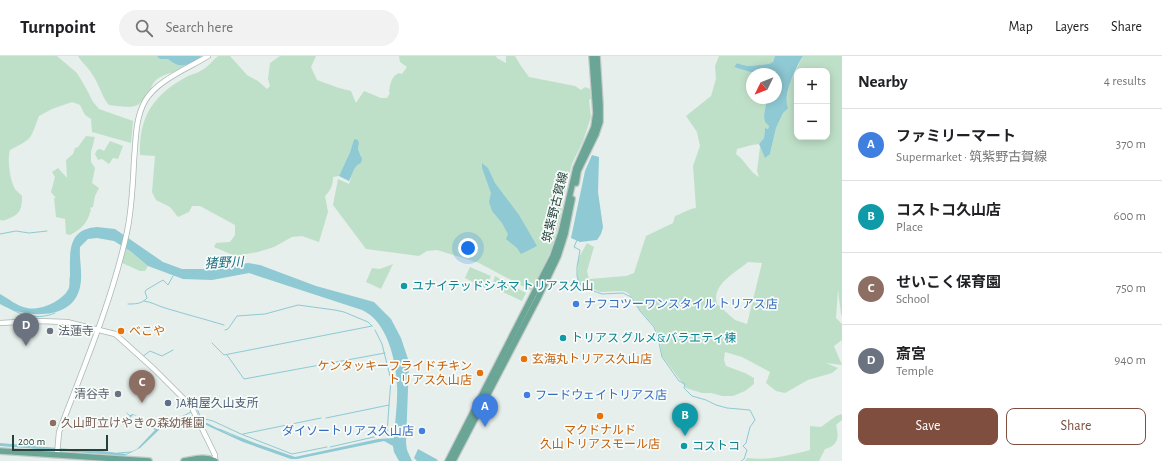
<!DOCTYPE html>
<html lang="en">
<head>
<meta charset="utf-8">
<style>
  :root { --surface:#fff; --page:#f2f2f2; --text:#202124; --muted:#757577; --line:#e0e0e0; --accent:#7f4e3f }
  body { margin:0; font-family:"Alegreya Sans","Noto Sans JP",sans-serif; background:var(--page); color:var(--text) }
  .controls { position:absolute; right:12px; top:12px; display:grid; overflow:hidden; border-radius:8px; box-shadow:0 2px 10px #0003 }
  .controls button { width:36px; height:36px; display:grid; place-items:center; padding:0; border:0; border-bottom:1px solid var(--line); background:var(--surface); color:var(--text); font:20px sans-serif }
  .compass { position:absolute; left:746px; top:12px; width:36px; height:36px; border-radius:50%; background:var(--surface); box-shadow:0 2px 10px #0003; rotate:227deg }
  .scale { position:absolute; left:12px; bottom:10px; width:96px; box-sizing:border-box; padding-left:4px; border:2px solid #24423a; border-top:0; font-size:11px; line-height:14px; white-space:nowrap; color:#24423a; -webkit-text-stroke:3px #f7fbf9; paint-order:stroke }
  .you { position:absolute; left:468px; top:192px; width:14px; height:14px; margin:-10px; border:3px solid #fff; border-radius:50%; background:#1a73e8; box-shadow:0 0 0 6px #1a73e833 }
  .badge { display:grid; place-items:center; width:26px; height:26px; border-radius:50%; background:var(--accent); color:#fff; font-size:13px; font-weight:700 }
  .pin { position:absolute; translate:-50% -33px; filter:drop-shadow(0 1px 2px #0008) }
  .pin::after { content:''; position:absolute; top:21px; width:14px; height:12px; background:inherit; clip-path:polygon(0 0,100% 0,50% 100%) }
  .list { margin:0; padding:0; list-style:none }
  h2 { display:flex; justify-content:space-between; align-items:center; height:52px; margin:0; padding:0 16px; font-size:17px }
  h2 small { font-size:13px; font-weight:400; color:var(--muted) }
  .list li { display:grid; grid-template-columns:26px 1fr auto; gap:12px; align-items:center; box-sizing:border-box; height:72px; padding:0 16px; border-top:1px solid var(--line) }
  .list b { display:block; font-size:15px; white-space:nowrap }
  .list p { margin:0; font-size:13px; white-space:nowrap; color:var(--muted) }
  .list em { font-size:13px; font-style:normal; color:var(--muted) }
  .actions { display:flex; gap:8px; padding:12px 16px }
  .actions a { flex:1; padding:9px 0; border:1px solid var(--accent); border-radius:8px; text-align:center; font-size:14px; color:var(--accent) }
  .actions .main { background:var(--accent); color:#fff }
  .icon { flex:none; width:22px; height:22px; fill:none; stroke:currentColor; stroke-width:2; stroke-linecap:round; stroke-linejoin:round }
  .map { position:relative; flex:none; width:842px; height:405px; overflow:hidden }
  header { display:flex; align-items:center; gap:24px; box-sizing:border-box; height:56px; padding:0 20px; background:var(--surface); border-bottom:1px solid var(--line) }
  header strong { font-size:19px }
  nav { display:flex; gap:22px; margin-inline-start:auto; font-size:14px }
  .search { width:280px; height:36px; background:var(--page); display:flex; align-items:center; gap:10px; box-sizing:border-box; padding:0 14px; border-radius:22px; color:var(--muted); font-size:15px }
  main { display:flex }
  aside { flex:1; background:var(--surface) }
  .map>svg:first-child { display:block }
  .green { fill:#bfe0c8; fill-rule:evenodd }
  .water { fill:#8ec9d4 }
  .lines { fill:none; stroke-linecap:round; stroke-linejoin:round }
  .stream { stroke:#8ec9d4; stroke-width:1 }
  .minor-casing { stroke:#a8b8b2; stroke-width:6 }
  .major-casing { stroke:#c2cac8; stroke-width:8 }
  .minor { stroke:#fff; stroke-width:4.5 }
  .major { stroke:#6aa596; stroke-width:5.5 }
  .culture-dot { fill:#0f9aa8; stroke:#f7fbf9; stroke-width:1.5 }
  .shop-dot { fill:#3f7fe0; stroke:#f7fbf9; stroke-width:1.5 }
  .worship-dot { fill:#6b7280; stroke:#f7fbf9; stroke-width:1.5 }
  .food-dot { fill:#e8710a; stroke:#f7fbf9; stroke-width:1.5 }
  .service-dot { fill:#5c6f8a; stroke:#f7fbf9; stroke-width:1.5 }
  .education-dot { fill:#8d6e63; stroke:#f7fbf9; stroke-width:1.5 }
  .labels { text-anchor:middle; stroke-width:3.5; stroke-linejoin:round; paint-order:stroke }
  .street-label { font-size:12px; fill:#24423a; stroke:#f7fbf9 }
  .culture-label { font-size:12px; fill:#0d838f; stroke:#f7fbf9; text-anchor:start }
  .shop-label { font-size:12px; fill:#366cbe; stroke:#f7fbf9; text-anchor:start }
  .worship-label { font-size:12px; fill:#5b616d; stroke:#f7fbf9; text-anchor:start }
  .food-label { font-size:12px; fill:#c56008; stroke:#f7fbf9; text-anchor:start }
  .service-label { font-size:12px; fill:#4e5e75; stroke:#f7fbf9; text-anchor:start }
  .education-label { font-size:12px; fill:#785e54; stroke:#f7fbf9; text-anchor:start }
  .water-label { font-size:13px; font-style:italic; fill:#1c6f80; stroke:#f7fbf9 }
</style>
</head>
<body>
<header>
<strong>Turnpoint</strong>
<div class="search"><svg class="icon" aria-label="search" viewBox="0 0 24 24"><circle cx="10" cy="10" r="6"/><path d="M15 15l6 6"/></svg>Search here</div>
<nav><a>Map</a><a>Layers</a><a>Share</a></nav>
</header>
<main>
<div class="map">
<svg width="842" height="405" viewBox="0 0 842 405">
  <rect width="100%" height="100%" fill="#e6efeb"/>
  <g class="green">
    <path d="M0 0H57L77 17 87 34 93 46 99 53 133 65 131 87 92 76 91 63 85 59 80 49 72 46 52 53 39 60C30 84 33 82 10 94 7 103 10 124 15 133 17 135 20 138 22 140 22 151 21 158 10 162 6 164 4 165 0 164Z"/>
    <path d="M78 0H202C194 6 185 11 176 15 167 19 154 20 151 33 147 37 143 44 139 48 134 53 116 50 109 49 101 40 99 27 92 18 88 11 82 7 78 0Z"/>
    <path d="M218 0H230L247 19 258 25 267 33 270 30 268 23 270 7 280 0H316L311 11 317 24 339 32 351 35 356 47 364 35 381 42H387L390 37 389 36C390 29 391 20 399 17L402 18 407 11 400 6 399 0H496L497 2 506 7V0H515L521 10 529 21 575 30 581 34 585 31 590 33 591 43 589 44 591 61 583 85 572 108 566 130 560 162 552 192 532 235 479 207 437 194 427 195 419 200 366 193 333 149 338 123 349 128 354 111 361 100 358 93 359 87 354 83 350 96 339 120 333 121C333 129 331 134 325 140L328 156 319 186 302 180 292 181 274 191 258 196 235 200 214 191 216 187 230 186 235 179V169L200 150H192L189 156 178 161 170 151 156 144 152 136 155 100 140 99C139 60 153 39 188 20 192 18 198 17 202 14 208 11 213 4 218 0Z"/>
    <path d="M719 0H775L773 6C768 9 765 8 760 9 749 10 749 11 737 7L734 11 750 16 768 18H752V42H767C765 50 765 63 769 70L768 73 765 72 764 82 759 88 752 89 737 93 736 98C746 105 749 116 759 121L757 115 760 91 765 101 770 98 776 72 783 57 790 26 803 0H842V260L841 258 838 234 836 262 842 268V284L834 290 842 309 826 307 838 312 832 317 808 324 785 337 776 335 766 327 770 316 742 301 725 296 724 304 726 310 745 317 754 322V328L745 335 733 340H722L711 337H702L686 332 662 300 659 280 654 270 639 253 628 237 623 235 600 236 577 226 578 203 587 187 594 191 587 215 589 223 626 220 634 217 646 180 673 167 675 160C681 158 691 152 696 152L693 110 700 90 697 76 686 60 711 40 716 23 715 10ZM797 15H827V81H797ZM748 206 762 207 747 268 735 264 717 248C711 228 737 216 748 206Z"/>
    <path d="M86 80 95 81 91 96V106L95 112 92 127 99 132 95 140 93 151 90 152 91 154C87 167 83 172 70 179L66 178 65 163 56 161 54 142H56L51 136 55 121 52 116 58 112 67 122 66 104 73 98 75 92 78 91Z"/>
    <polygon points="110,85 123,90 118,103 113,102 109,108 102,103 98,104 95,98 97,94 100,93 104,95"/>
    <polygon points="126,192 148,210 145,215 140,215 122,207"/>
    <polygon points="393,208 381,233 366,226 372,212 380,213"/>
    <polygon points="470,211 491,220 485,232 465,222"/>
    <polygon points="495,220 526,237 522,245 496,233 493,227"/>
    <path d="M842 358V364L836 369C839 381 839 389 825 393L819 405H745L747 402C768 405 790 399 810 394V370L821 371 836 360Z"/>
  </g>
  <g class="water">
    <path d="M157 0H200L201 1C186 9 182 14 168 3H160Z"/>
    <path d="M775 0H803C796 11 782 40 788 52L783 57 776 72 770 98 765 102 759 88 764 82 765 72 768 73 769 70 765 66 764 60 767 42H776V18L750 16 734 11 737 7C749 11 749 10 760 9 765 8 768 9 773 6Z"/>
    <path d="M354 83 358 84 359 87 358 93 362 103 361 107C353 110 353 118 349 125L339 120 350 96Z"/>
    <polygon points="592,99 599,101 598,136 603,171 601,178 597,184 580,186 571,182 585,115"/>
    <polygon points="482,107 488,112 495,127 519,159 537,190 521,198 517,192 506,183 508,178 502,167 492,155 489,146 491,137 482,112"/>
    <path d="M97 171 115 173 163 206 182 213H209L248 207 260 209 316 230 374 246 391 263 401 282 409 306 406 387 407 394 412 405H399L394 396 393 390 384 385 297 403H291L243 386 206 369 160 373 140 392 124 400 0 390V387L69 393 102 395 126 398 137 393 155 374 138 360 133 359 123 369 122 368 123 366H125L132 358C142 360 147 369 156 373L207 367 229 378 295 401 378 383 394 382C395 364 398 346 397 329 396 304 387 265 362 254L249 217 212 224 183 223 148 210 130 195 114 185 97 182 88 183 80 191C79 204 83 218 80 231 74 259 43 261 20 256 13 255 6 251 0 248V238C9 243 17 250 27 252 41 255 63 245 69 232 70 228 69 223 70 220 70 197 67 173 97 171Z"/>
    <polygon points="418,393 438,404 437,405 417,405 414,402"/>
  </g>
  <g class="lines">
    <g class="stream">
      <polyline points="0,178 16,175 29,177 47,175"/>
      <polyline points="577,184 574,191 580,194 577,211 577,220 580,228 585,232 602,238 623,237 631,241 640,255 654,271 658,282 662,301 679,325 685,328 684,332 692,340 706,344 716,349 727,352 750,354 755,364 750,371 746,387 743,390 747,394 744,403 741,405"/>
      <path d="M144 245C152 246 158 250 165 252 185 258 204 263 224 269"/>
      <path d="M128 248C135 248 142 248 147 242L145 236 146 234 163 224 168 229 173 220"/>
      <path d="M8 251C21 260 39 264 55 257"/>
      <polyline points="225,274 228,273 237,260 265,258 298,249 335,254 344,256 368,266 372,270"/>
      <polyline points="375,274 382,288 390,320"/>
      <polyline points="212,287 224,299 372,270"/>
      <polyline points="227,299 244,323 385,297"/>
      <polyline points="142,301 150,295 162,300 173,294"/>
      <polyline points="389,349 391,324"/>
      <polyline points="195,353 197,353 201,362 213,365 241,378 292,398 327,391"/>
      <polyline points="127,357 130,360 131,359"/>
      <polyline points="140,361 148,368"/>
      <polyline points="326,362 389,349 387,378 330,391"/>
      <polyline points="162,371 191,356"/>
      <polyline points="219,373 253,387"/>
      <polyline points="243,378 321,362"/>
      <polyline points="118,397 131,396"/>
    </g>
    <defs>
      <g id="minor">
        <polyline points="0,267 37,265 67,266 115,278 123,285 154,313 191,350 215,399 215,404"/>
        <path d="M57 399 59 376C84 310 112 245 127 176 132 152 133 128 134 104 136 84 135 63 145 45 157 24 189 12 208 0"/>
      </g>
      <g id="major">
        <polyline points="576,127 578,115 596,78 600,66 600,49 597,0"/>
        <polyline points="0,395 149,405"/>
        <path d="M184 405C195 403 205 400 215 405"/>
        <polyline points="448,405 553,200 561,177 576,112 594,71 596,57 592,0"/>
        <polyline points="453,405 538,242 558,200 565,178 572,143"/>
      </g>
    </defs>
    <use href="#minor" class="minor-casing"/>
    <use href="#major" class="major-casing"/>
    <use href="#minor" class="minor"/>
    <use href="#major" class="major"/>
  </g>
  <g class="culture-dot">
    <circle cx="404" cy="230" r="4"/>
    <circle cx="563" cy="282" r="4"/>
    <circle cx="684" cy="390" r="4"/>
  </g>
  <g class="shop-dot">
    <circle cx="576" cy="248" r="4"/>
    <circle cx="527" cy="339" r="4"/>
    <circle cx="422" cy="375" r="4"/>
  </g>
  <g class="worship-dot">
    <circle cx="50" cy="275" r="4"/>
    <circle cx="118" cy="338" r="4"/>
  </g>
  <g class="food-dot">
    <circle cx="121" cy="275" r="4"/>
    <circle cx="524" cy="303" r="4"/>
    <circle cx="480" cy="317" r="4"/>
    <circle cx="600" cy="360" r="4"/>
  </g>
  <circle class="service-dot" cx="168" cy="347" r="4"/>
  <circle class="education-dot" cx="53" cy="367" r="4"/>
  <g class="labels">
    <g class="street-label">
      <text transform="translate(555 151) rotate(-76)" y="4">筑紫野古賀線</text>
    </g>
    <g class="culture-label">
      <text x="412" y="234">ユナイテッドシネマ トリアス久山</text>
      <text x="571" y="286">トリアス グルメ&amp;バラエティ棟</text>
      <text x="692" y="394">コストコ</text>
    </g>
    <g class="shop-label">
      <text x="584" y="252">ナフコツーワンスタイル トリアス店</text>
      <text x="535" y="343">フードウェイトリアス店</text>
      <text x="414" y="379" text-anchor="end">ダイソートリアス久山店</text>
    </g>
    <g class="worship-label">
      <text x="58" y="279">法蓮寺</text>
      <text x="110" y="342" text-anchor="end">清谷寺</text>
    </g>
    <g class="food-label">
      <text x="129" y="279">べこや</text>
      <text x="532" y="307">玄海丸トリアス久山店</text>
      <text x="472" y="314" text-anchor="end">ケンタッキーフライドチキン<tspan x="472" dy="14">トリアス久山店</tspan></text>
      <text x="600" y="378" text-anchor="middle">マクドナルド<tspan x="600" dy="14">久山トリアスモール店</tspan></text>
    </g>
    <g class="service-label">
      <text x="176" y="351">JA粕屋久山支所</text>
    </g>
    <g class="education-label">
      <text x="61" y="371">久山町立けやきの森幼稚園</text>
    </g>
    <g class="water-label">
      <text transform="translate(224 206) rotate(-3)" y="5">猪野川</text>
    </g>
  </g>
</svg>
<div class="controls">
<button>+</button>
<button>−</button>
</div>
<svg class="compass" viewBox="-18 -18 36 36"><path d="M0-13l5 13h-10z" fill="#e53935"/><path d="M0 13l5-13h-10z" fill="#757577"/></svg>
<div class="scale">200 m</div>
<div class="you"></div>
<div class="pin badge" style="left:485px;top:371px;background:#3f7fe0">A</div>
<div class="pin badge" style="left:685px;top:380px;background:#0f9aa8">B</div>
<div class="pin badge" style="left:142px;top:347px;background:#8d6e63">C</div>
<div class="pin badge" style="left:26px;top:290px;background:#6b7280">D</div>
</div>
<aside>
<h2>Nearby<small>4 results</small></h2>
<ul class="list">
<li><span class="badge" style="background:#3f7fe0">A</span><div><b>ファミリーマート</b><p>Supermarket · 筑紫野古賀線</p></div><em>370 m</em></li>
<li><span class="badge" style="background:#0f9aa8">B</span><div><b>コストコ久山店</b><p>Place</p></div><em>600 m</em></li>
<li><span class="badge" style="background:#8d6e63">C</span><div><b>せいこく保育園</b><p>School</p></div><em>750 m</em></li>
<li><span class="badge" style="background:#6b7280">D</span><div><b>斎宮</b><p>Temple</p></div><em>940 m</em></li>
</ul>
<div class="actions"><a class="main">Save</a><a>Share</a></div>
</aside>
</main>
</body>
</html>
